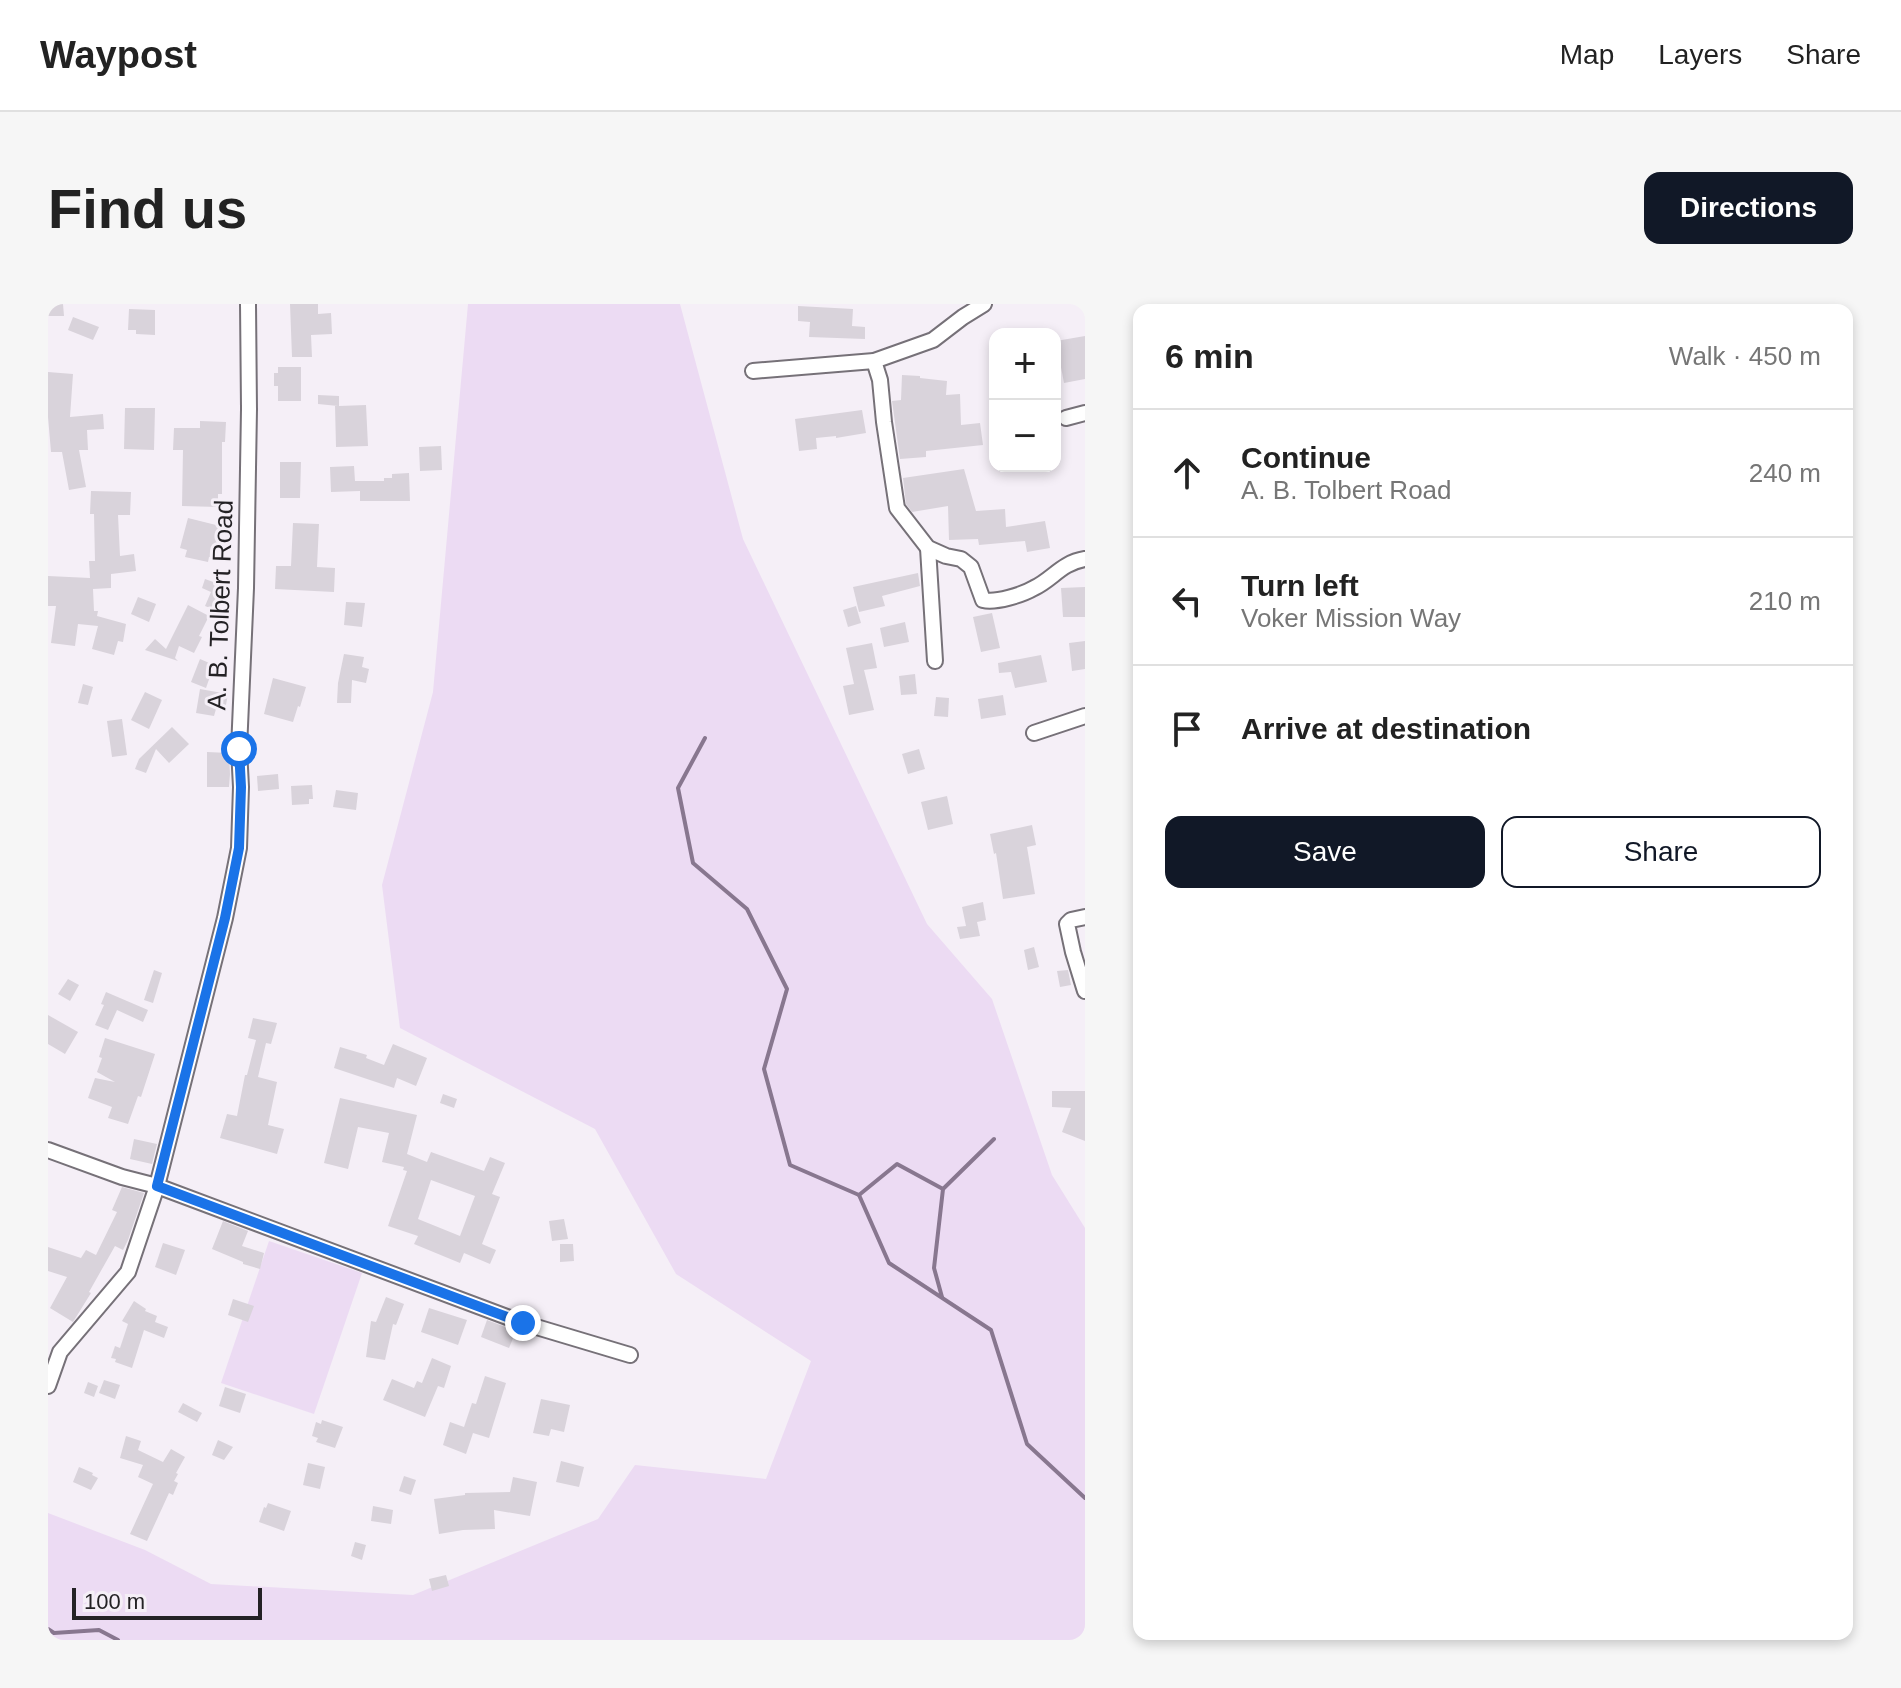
<!DOCTYPE html>
<html lang="en">
<head>
<meta charset="utf-8">
<style>
  :root { --surface:#fff; --page:#f6f6f6; --text:#222; --muted:#767676; --line:#e0e0e0; --accent:#111827 }
  body { margin:0; font-family:Arial,sans-serif; background:var(--page); color:var(--text) }
  .controls { position:absolute; right:24px; top:24px; display:grid; overflow:hidden; border-radius:16px; box-shadow:0 4px 12px #0003 }
  .controls button { width:72px; height:72px; display:grid; place-items:center; padding:0; border:0; border-bottom:2px solid var(--line); background:var(--surface); color:var(--text); font:40px sans-serif }
  .scale { position:absolute; left:24px; bottom:20px; width:190px; box-sizing:border-box; padding-left:8px; border:4px solid #242225; border-top:0; font-size:22px; line-height:28px; white-space:nowrap; color:#242225; -webkit-text-stroke:6px #f5eff7; paint-order:stroke }
  .stop { position:absolute; width:24px; height:24px; margin:-18px; border:6px solid #1a73e8; border-radius:50%; background:#fff }
  .stop.end { background:#1a73e8; border-color:#fff; box-shadow:0 2px 8px #0008 }
  .list { margin:0; padding:0; list-style:none }
  h2 { display:flex; justify-content:space-between; align-items:center; height:104px; margin:0; padding:0 32px; font-size:34px }
  h2 small { font-size:26px; font-weight:400; color:var(--muted) }
  .list li { display:grid; grid-template-columns:52px 1fr auto; gap:24px; align-items:center; box-sizing:border-box; height:128px; padding:0 32px; border-top:2px solid var(--line) }
  .list b { display:block; font-size:30px; white-space:nowrap }
  .list p { margin:0; font-size:26px; white-space:nowrap; color:var(--muted) }
  .list em { font-size:26px; font-style:normal; color:var(--muted) }
  .actions { display:flex; gap:16px; padding:24px 32px }
  .actions a { flex:1; padding:18px 0; border:2px solid var(--accent); border-radius:16px; text-align:center; font-size:28px; color:var(--accent) }
  .actions .main { background:var(--accent); color:#fff }
  .icon { flex:none; width:44px; height:44px; fill:none; stroke:currentColor; stroke-width:2; stroke-linecap:round; stroke-linejoin:round }
  .map { position:relative; flex:none; width:1037px; height:1336px; overflow:hidden; border-radius:16px }
  header { display:flex; align-items:center; gap:48px; box-sizing:border-box; height:112px; padding:0 40px; background:var(--surface); border-bottom:2px solid var(--line) }
  header strong { font-size:38px }
  nav { display:flex; gap:44px; margin-inline-start:auto; font-size:28px }
  .intro { display:flex; align-items:center; justify-content:space-between; box-sizing:border-box; height:192px; padding:0 48px }
  h1 { margin:0; font-size:56px }
  .button { padding:20px 36px; border-radius:16px; background:var(--accent); color:#fff; font-size:28px; font-weight:700 }
  main { display:flex; gap:48px; padding:0 48px }
  aside { flex:1; background:var(--surface); border-radius:16px; box-shadow:0 4px 12px #0003 }
  .map>svg:first-child { display:block }
  .green { fill:#ecdbf3 }
  .lines { fill:none; stroke-linecap:round; stroke-linejoin:round }
  .stream { stroke:#88778f; stroke-width:4 }
  .building { fill:#d9d3db; fill-rule:evenodd }
  .street-casing { stroke:#767178; stroke-width:18 }
  .street { stroke:#fff; stroke-width:14 }
  .route { stroke:#1a73e8; stroke-width:10 }
  .labels { text-anchor:middle; stroke-width:6; stroke-linejoin:round; paint-order:stroke }
  .street-label { font-size:26px; fill:#242225; stroke:#f5eff7 }
</style>
</head>
<body>
<header>
<strong>Waypost</strong>
<nav><a>Map</a><a>Layers</a><a>Share</a></nav>
</header>
<div class="intro"><h1>Find us</h1><a class="button">Directions</a></div>
<main>
<div class="map">
<svg width="1037" height="1336" viewBox="0 0 1037 1336">
  <rect width="100%" height="100%" fill="#f5eff7"/>
  <g class="green">
    <polygon points="420,0 632,0 695,235 879,620 944,695 1004,871 1037,924 1037,1336 0,1336 0,1209 97,1246 163,1280 365,1291 550,1215 587,1161 718,1175 763,1057 628,970 547,825 352,724 334,581 385,388"/>
    <polygon points="221,937 314,969 266,1110 173,1079"/>
  </g>
  <g class="lines">
    <g class="stream">
      <polyline points="657,434 630,484 645,559 699,605 739,685 716,765 742,861 811,891 841,959 943,1026 979,1140 1037,1194"/>
      <polyline points="811,891 849,860 895,885"/>
      <polyline points="894,993 886,964 895,885 946,835"/>
      <polyline points="0,1325 6,1329 51,1326 70,1336"/>
    </g>
  </g>
  <g class="building">
    <polygon points="0,0 15,0 16,12 0,12"/>
    <polygon points="242,0 270,0 270,10 283,9 284,30 263,31 264,53 244,53"/>
    <polygon points="750,2 805,5 804,22 817,23 817,35 761,33 762,18 750,17"/>
    <polygon points="81,5 107,6 107,31 88,30 88,26 80,26"/>
    <polygon points="25,13 51,23 45,36 20,26"/>
    <polygon points="1037,32 1037,75 1016,79 1008,37"/>
    <polygon points="230,63 253,63 253,97 230,97 230,82 226,82 226,69 230,69"/>
    <polygon points="0,68 25,70 22,113 55,110 56,125 39,126 40,146 31,146 38,183 21,186 14,148 3,148 0,113"/>
    <polygon points="854,71 872,72 872,74 899,77 898,91 912,90 913,121 932,119 935,141 878,147 878,153 852,155 844,97 853,96"/>
    <polygon points="270,91 291,92 291,102 318,101 320,142 288,143 287,102 290,102 270,100"/>
    <polygon points="77,104 107,104 106,146 76,145"/>
    <polygon points="814,106 818,129 788,134 788,132 768,134 769,145 751,147 747,115"/>
    <polygon points="152,117 178,118 177,138 174,138 174,190 170,190 170,203 134,202 135,146 125,146 126,124 152,124"/>
    <polygon points="393,142 394,166 372,167 371,143"/>
    <polygon points="232,158 253,158 252,194 232,194"/>
    <polygon points="306,162 307,177 336,177 336,174 344,174 344,170 361,169 362,197 312,197 312,187 283,188 282,163"/>
    <polygon points="916,165 928,207 957,205 958,223 997,217 1002,244 979,248 977,237 931,241 930,235 901,236 900,202 864,208 858,200 855,174"/>
    <polygon points="43,187 83,188 82,211 70,211 72,252 86,250 88,267 63,270 63,284 45,285 46,307 50,307 49,312 78,320 75,338 70,337 66,351 44,345 50,322 30,320 27,342 3,339 8,302 0,302 0,272 42,274 41,257 47,257 46,210 42,210"/>
    <polygon points="140,214 172,222 169,235 173,236 168,254 161,253 160,258 137,253 139,246 132,244"/>
    <polygon points="245,219 271,220 269,263 287,264 286,288 227,285 228,262 243,262"/>
    <polygon points="870,269 872,282 834,292 837,302 811,308 805,283"/>
    <polygon points="157,275 179,283 170,307 157,302 163,288 154,284"/>
    <polygon points="1037,283 1037,313 1015,313 1013,284"/>
    <polygon points="90,293 108,300 101,318 83,310"/>
    <polygon points="298,298 317,299 314,323 296,321"/>
    <polygon points="140,301 161,312 151,332 154,333 146,349 131,342 127,354 130,357 97,346 107,335 118,345"/>
    <polygon points="808,302 813,319 800,323 795,306"/>
    <polygon points="944,309 952,344 933,348 925,313"/>
    <polygon points="857,318 861,338 836,343 832,324"/>
    <polygon points="1037,337 1037,365 1024,367 1021,339"/>
    <polygon points="824,339 829,364 816,366 826,406 801,411 795,382 806,380 798,344"/>
    <polygon points="296,350 316,353 314,363 321,365 318,379 304,376 303,399 289,399 290,379"/>
    <polygon points="993,351 999,378 967,384 963,368 951,369 950,359"/>
    <polygon points="152,355 166,361 158,384 143,378"/>
    <polygon points="867,370 869,390 853,391 851,372"/>
    <polygon points="225,374 258,383 252,403 250,402 245,418 216,410"/>
    <polygon points="35,380 45,383 40,401 30,399"/>
    <polygon points="152,385 180,390 177,406 168,405 166,412 148,409"/>
    <polygon points="97,388 114,396 101,425 83,416"/>
    <polygon points="955,391 958,411 933,415 930,395"/>
    <polygon points="888,393 901,394 900,413 886,412"/>
    <polygon points="74,415 79,451 64,453 59,417"/>
    <polygon points="124,423 141,440 121,459 108,445 98,469 87,465 91,455"/>
    <polygon points="871,445 877,465 860,470 854,450"/>
    <polygon points="159,448 181,449 182,470 181,483 159,483"/>
    <polygon points="230,470 231,485 210,487 209,472"/>
    <polygon points="264,481 265,495 261,495 261,500 244,501 243,482"/>
    <polygon points="288,486 310,489 308,506 285,503"/>
    <polygon points="899,492 905,520 880,526 873,498"/>
    <polygon points="984,521 988,541 979,543 987,590 955,595 948,549 946,550 942,530"/>
    <polygon points="935,598 938,616 929,618 932,632 912,635 909,623 918,622 914,603"/>
    <polygon points="986,643 991,663 980,666 976,646"/>
    <polygon points="106,666 114,669 105,699 96,696"/>
    <polygon points="1020,666 1023,681 1012,683 1009,667"/>
    <polygon points="20,675 31,681 22,697 10,690"/>
    <polygon points="58,688 100,706 95,718 69,706 60,726 47,721 56,701 53,700"/>
    <polygon points="0,711 30,728 17,750 0,740"/>
    <polygon points="205,714 229,719 223,740 218,739 210,773 229,778 220,821 236,825 229,850 172,834 179,810 189,812 197,771 199,771 208,736 200,734"/>
    <polygon points="57,734 107,750 93,793 90,792 80,820 60,814 64,803 40,794 47,774 67,778 49,768 54,754 51,753"/>
    <polygon points="345,740 379,754 368,782 349,774 346,784 286,764 292,743 319,751 318,754 336,761"/>
    <polygon points="1004,787 1037,787 1037,837 1014,828 1023,804 1004,803"/>
    <polygon points="395,790 409,795 406,804 392,799"/>
    <path d="M292 794 369 811 359 850 379 858 383 848 436 867 442 853 457 859 444 890 452 893 434 940 448 946 442 960 416 949 412 959 366 940 370 932 340 922 359 867 355 866 356 863 334 858 341 829 310 823 300 865 276 859ZM383 876 427 892 412 932 370 915Z"/>
    <polygon points="86,835 109,840 104,860 82,855"/>
    <polygon points="74,883 96,889 80,936 75,946 67,942 41,988 43,989 25,1018 2,1004 19,973 0,967 0,943 33,954 38,946 48,951 69,908 64,906"/>
    <polygon points="516,915 520,935 504,937 501,917"/>
    <polygon points="175,917 200,927 194,942 216,949 212,965 195,960 195,958 164,945"/>
    <polygon points="115,939 137,946 128,971 107,963"/>
    <polygon points="512,940 525,940 526,957 512,958"/>
    <polygon points="338,993 356,1000 348,1021 345,1020 337,1056 318,1053 323,1017 328,1018"/>
    <polygon points="185,995 206,1002 200,1018 180,1011"/>
    <polygon points="86,997 98,1005 97,1007 109,1012 107,1018 120,1023 116,1034 96,1026 84,1064 67,1058 68,1055 63,1054 67,1042 72,1044 80,1020 74,1017"/>
    <polygon points="381,1004 419,1016 410,1041 373,1028"/>
    <polygon points="439,1016 468,1027 461,1044 433,1033"/>
    <polygon points="384,1054 403,1062 396,1084 390,1082 377,1113 335,1096 344,1075 366,1084 369,1077 374,1079"/>
    <polygon points="437,1072 458,1079 441,1134 425,1129 418,1150 395,1141 402,1118 416,1123 424,1099 428,1100"/>
    <polygon points="56,1076 72,1081 67,1095 51,1089"/>
    <polygon points="40,1078 50,1082 46,1093 36,1089"/>
    <polygon points="177,1083 198,1090 192,1109 171,1102"/>
    <polygon points="493,1095 522,1101 516,1128 503,1125 501,1132 485,1129"/>
    <polygon points="135,1099 154,1109 149,1118 130,1108"/>
    <polygon points="274,1116 295,1123 287,1144 268,1138 270,1134 264,1132 268,1118 273,1120"/>
    <polygon points="78,1132 93,1137 90,1146 115,1158 123,1145 137,1153 128,1169 130,1170 126,1177 130,1179 125,1191 121,1189 99,1237 82,1230 105,1180 90,1173 95,1161 72,1154"/>
    <polygon points="170,1136 185,1143 176,1156 164,1151"/>
    <polygon points="513,1157 536,1163 531,1183 508,1178"/>
    <polygon points="260,1159 277,1163 272,1185 255,1181"/>
    <polygon points="31,1163 45,1169 44,1171 50,1174 43,1186 25,1178"/>
    <polygon points="356,1172 368,1176 363,1191 351,1187"/>
    <polygon points="465,1173 489,1178 482,1212 446,1206 447,1225 415,1226 391,1230 386,1195 417,1191 417,1189 462,1188"/>
    <polygon points="220,1199 243,1207 236,1227 211,1218 216,1203 218,1204"/>
    <polygon points="325,1202 345,1206 343,1220 323,1217"/>
    <polygon points="307,1238 318,1241 314,1256 303,1252"/>
    <polygon points="398,1271 401,1282 384,1287 381,1275"/>
  </g>
  <g class="lines">
    <defs>
      <g id="street">
        <path d="M826 57 832 76 836 118 849 204 880 244 898 252 913 255 923 263 935 296C948 299 974 291 986 284 1005 275 1013 259 1037 255"/>
        <polyline points="705,67 826,57 885,36 915,13 936,0"/>
        <polyline points="1018,114 1037,109"/>
        <polyline points="880,244 887,357"/>
        <polyline points="986,429 1037,412"/>
        <polyline points="1037,613 1023,616 1019,620 1025,648 1037,687"/>
        <polyline points="0,846 74,873 109,882 475,1019 582,1051"/>
        <polyline points="0,1082 12,1048 80,968 109,882 177,614 191,544 193,483 191,445 198,284 201,105 200,0"/>
      </g>
    </defs>
    <use href="#street" class="street-casing"/>
    <use href="#street" class="street"/>
  </g>
  <g class="lines">
    <polyline class="route" points="191,445 193,483 191,544 177,614 109,882 475,1019"/>
  </g>
  <g class="labels">
    <g class="street-label">
      <text transform="translate(172 301) rotate(-88)" y="9">A. B. Tolbert Road</text>
    </g>
  </g>
</svg>
<div class="controls">
<button>+</button>
<button>−</button>
</div>
<div class="scale">100 m</div>
<div class="stop" style="left:191px;top:445px"></div>
<div class="stop end" style="left:475px;top:1019px"></div>
</div>
<aside>
<h2>6 min<small>Walk · 450 m</small></h2>
<ul class="list">
<li><svg class="icon" aria-label="ahead" viewBox="0 0 24 24"><path d="M12 20V5M6 11l6-6 6 6"/></svg><div><b>Continue</b><p>A. B. Tolbert Road</p></div><em>240 m</em></li>
<li><svg class="icon" aria-label="left" viewBox="0 0 24 24"><path d="M17 20v-9H6M10 6l-5 5 5 5"/></svg><div><b>Turn left</b><p>Voker Mission Way</p></div><em>210 m</em></li>
<li><svg class="icon" aria-label="arrive" viewBox="0 0 24 24"><path d="M6 21V4h12l-3 4 3 4H6"/></svg><div><b>Arrive at destination</b></div></li>
</ul>
<div class="actions"><a class="main">Save</a><a>Share</a></div>
</aside>
</main>
</body>
</html>
